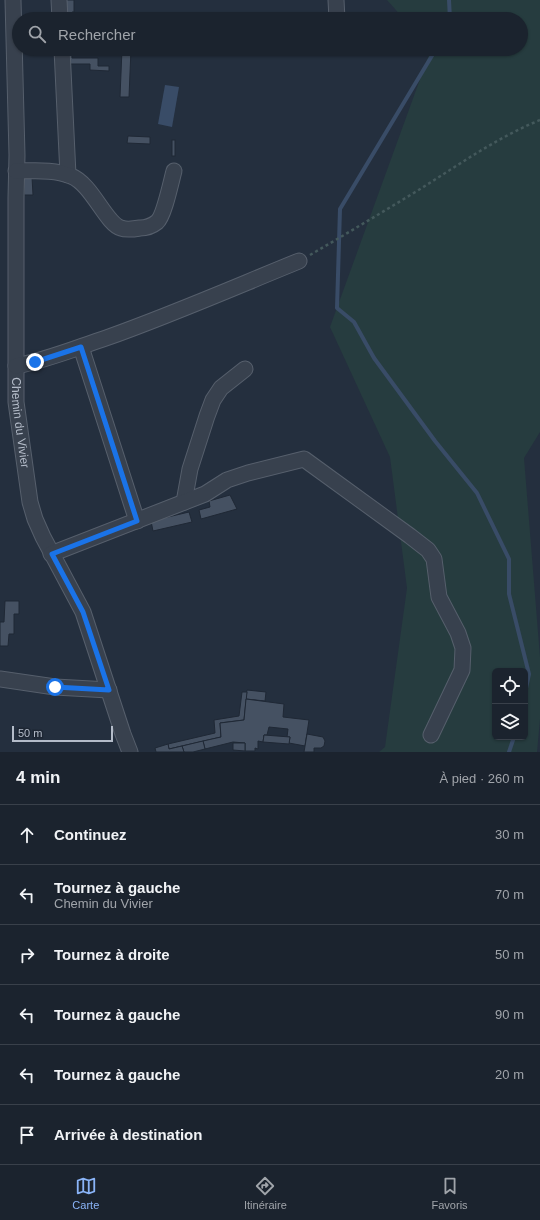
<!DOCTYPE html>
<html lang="fr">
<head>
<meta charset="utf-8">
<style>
  :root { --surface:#1b232e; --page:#242b36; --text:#f1f3f6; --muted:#a0a4aa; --line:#39404a; --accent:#8ab4f8 }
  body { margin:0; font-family:Arial,sans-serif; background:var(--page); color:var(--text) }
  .controls { position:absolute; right:12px; bottom:12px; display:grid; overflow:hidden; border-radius:6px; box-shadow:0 1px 3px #0004 }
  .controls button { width:36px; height:36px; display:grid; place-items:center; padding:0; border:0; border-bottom:1px solid var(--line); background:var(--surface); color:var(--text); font:20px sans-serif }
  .scale { position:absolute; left:12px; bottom:10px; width:101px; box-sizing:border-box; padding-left:4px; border:2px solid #b4bcc9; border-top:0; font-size:11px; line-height:14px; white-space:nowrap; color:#b4bcc9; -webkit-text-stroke:3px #1d2633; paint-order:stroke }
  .stop { position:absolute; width:12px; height:12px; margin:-9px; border:3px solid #1a73e8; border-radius:50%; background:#fff }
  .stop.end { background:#1a73e8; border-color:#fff; box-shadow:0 1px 4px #0008 }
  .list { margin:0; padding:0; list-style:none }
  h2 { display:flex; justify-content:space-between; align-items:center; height:52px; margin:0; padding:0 16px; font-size:17px }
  h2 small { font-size:13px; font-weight:400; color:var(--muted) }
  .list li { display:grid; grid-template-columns:26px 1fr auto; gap:12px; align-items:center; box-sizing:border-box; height:60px; padding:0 16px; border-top:1px solid var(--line) }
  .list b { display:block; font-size:15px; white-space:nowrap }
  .list p { margin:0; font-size:13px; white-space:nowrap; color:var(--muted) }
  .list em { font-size:13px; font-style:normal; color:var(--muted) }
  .icon { flex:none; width:22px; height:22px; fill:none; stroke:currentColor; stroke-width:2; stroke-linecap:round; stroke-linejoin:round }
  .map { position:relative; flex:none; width:540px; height:752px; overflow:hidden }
  .search { position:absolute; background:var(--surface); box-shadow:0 1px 3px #0004; left:12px; right:12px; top:12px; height:44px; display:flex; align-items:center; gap:10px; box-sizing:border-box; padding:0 14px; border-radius:22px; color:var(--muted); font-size:15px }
  .sheet { height:412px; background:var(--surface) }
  nav { display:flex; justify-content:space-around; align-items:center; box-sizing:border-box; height:56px; border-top:1px solid var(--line); background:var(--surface); font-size:11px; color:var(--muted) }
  nav a { display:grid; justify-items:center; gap:2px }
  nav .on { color:var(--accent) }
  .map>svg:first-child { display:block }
  .green { fill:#263c3f; fill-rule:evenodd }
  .water { fill:#394c67 }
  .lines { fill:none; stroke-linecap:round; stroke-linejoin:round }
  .stream { stroke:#394c67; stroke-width:4 }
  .building { fill:#455162; stroke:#1f2835 }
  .minor-casing { stroke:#565f6c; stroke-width:17 }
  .path { stroke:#44595c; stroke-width:2.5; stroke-dasharray:3 3; stroke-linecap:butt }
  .minor { stroke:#38414e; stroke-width:15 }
  .route { stroke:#1a73e8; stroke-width:5 }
  .labels { text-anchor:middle; stroke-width:3.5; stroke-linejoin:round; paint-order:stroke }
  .street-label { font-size:12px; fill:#b4bcc9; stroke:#1d2633 }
</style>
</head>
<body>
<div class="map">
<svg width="540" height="752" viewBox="0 0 540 752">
  <rect width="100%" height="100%" fill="#242f3e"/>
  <path class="green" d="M387 0H540V432L524 458 540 657V719L537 752H379L385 747 407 588 390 457 330 327 431 49H521V19H404ZM495 671H525V737H495Z"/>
  <polygon class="water" points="165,85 179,87 172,127 158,124"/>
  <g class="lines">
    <g class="stream">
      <polyline points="449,0 450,19"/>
      <polyline points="436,49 340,209 337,308 354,322 374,358 435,441 477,493 509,559 509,594 529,674 525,693"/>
      <polyline points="509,752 514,737"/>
    </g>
  </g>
  <g class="building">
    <polygon points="66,0 74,0 74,12 72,12 72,19 66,19"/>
    <polygon points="66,49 72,49 72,58 98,58 98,66 109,66 109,71 90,70 90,64 67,64"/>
    <polygon points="122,49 131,49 129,97 120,97"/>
    <polygon points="128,136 150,137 150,144 127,143"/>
    <rect x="172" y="140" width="3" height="16"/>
    <polygon points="24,176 32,177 33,195 24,195"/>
    <polygon points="230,495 237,509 201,519 199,510 210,507 209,501"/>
    <polygon points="189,512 192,522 153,531 151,521"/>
    <polygon points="5,601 19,601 19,614 14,614 14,634 9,634 8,646 0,646 0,622 4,622"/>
    <polygon points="247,690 266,692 265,701 246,699"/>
    <polygon points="242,692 247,692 244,720 220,723 221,737 169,749 168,744 215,733 214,720 239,716"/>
    <polygon points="246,699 284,704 283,717 309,720 305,746 289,743 290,737 287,737 288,729 269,727 267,735 264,735 263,742 258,741 258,749 255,748 255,751 245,751 245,743 233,742 205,749 203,741 221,737 220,723 244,720"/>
    <polygon points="307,734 323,737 325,741 324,746 321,748 314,748 314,752 304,752"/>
    <polygon points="264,735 290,737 289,744 263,742"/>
    <polygon points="203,741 205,749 193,752 184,752 182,746"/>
    <polygon points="233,743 245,743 245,751 233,750"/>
    <polygon points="168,744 169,749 182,746 184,752 156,752 155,748"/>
  </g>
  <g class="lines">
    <defs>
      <g id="minor">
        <path id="s1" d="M13 0 17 155 16 198V402L30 502 35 519 43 537 83 612 123 734 130 752"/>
        <polyline points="59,0 60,19"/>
        <polyline points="336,0 337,19"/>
        <polyline points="62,49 68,175"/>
        <path d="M16 171C34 171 54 169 71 176 92 184 106 224 121 228 126 230 134 229 140 228 146 228 152 226 157 222 164 216 171 182 174 171"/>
        <polyline points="81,347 137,521"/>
        <path d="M16 366C47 360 76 348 106 338 171 315 235 287 299 261"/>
        <polyline points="184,502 190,469 207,416 213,400 221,388 245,369"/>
        <polyline points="51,554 205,494 227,480 248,473 304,459 410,536 428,550 434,559 439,597 458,633 463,648 462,670 431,735"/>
        <polyline points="0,679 55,687 109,690"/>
      </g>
    </defs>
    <use href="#minor" class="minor-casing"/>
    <path class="path" d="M310 255C346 234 381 213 417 191 457 166 496 138 540 120"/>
    <use href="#minor" class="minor"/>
  </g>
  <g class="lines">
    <polyline class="route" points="35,362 81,347 137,521 52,554 83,612 109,690 55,687"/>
  </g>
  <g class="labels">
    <g class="street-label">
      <text dy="4" stroke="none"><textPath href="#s1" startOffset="423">Chemin du Vivier</textPath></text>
    </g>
  </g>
</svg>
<div class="controls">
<button><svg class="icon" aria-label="locate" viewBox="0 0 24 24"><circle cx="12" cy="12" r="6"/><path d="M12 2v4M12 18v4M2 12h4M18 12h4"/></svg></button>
<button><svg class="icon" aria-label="layers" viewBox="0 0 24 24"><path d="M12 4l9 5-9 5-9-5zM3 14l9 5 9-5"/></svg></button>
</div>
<div class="scale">50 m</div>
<div class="stop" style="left:55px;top:687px"></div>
<div class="stop end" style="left:35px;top:362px"></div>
<div class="search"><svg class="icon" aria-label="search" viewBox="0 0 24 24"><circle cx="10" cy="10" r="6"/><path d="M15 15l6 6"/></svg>Rechercher</div>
</div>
<section class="sheet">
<h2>4 min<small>À pied · 260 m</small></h2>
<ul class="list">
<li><svg class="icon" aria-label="ahead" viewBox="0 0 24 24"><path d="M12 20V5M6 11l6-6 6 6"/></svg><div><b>Continuez</b></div><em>30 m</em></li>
<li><svg class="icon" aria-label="left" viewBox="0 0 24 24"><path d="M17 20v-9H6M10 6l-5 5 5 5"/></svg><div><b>Tournez à gauche</b><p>Chemin du Vivier</p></div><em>70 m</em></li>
<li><svg class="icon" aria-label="right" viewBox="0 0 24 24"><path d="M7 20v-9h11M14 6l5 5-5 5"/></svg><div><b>Tournez à droite</b></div><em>50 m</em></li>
<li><svg class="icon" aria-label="left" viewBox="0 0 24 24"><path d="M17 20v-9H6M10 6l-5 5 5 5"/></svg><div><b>Tournez à gauche</b></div><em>90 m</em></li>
<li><svg class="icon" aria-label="left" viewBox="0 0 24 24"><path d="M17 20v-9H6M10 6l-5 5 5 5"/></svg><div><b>Tournez à gauche</b></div><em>20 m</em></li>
<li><svg class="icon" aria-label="arrive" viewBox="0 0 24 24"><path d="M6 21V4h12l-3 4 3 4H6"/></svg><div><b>Arrivée à destination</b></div></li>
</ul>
</section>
<nav>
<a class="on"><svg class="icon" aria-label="map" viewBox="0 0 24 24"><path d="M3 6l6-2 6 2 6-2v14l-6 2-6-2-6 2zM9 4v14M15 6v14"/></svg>Carte</a>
<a><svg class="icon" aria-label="directions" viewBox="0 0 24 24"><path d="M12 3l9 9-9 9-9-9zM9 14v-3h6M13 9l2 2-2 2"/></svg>Itinéraire</a>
<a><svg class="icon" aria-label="saved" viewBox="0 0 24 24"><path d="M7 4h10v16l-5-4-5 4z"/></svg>Favoris</a>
</nav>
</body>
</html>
